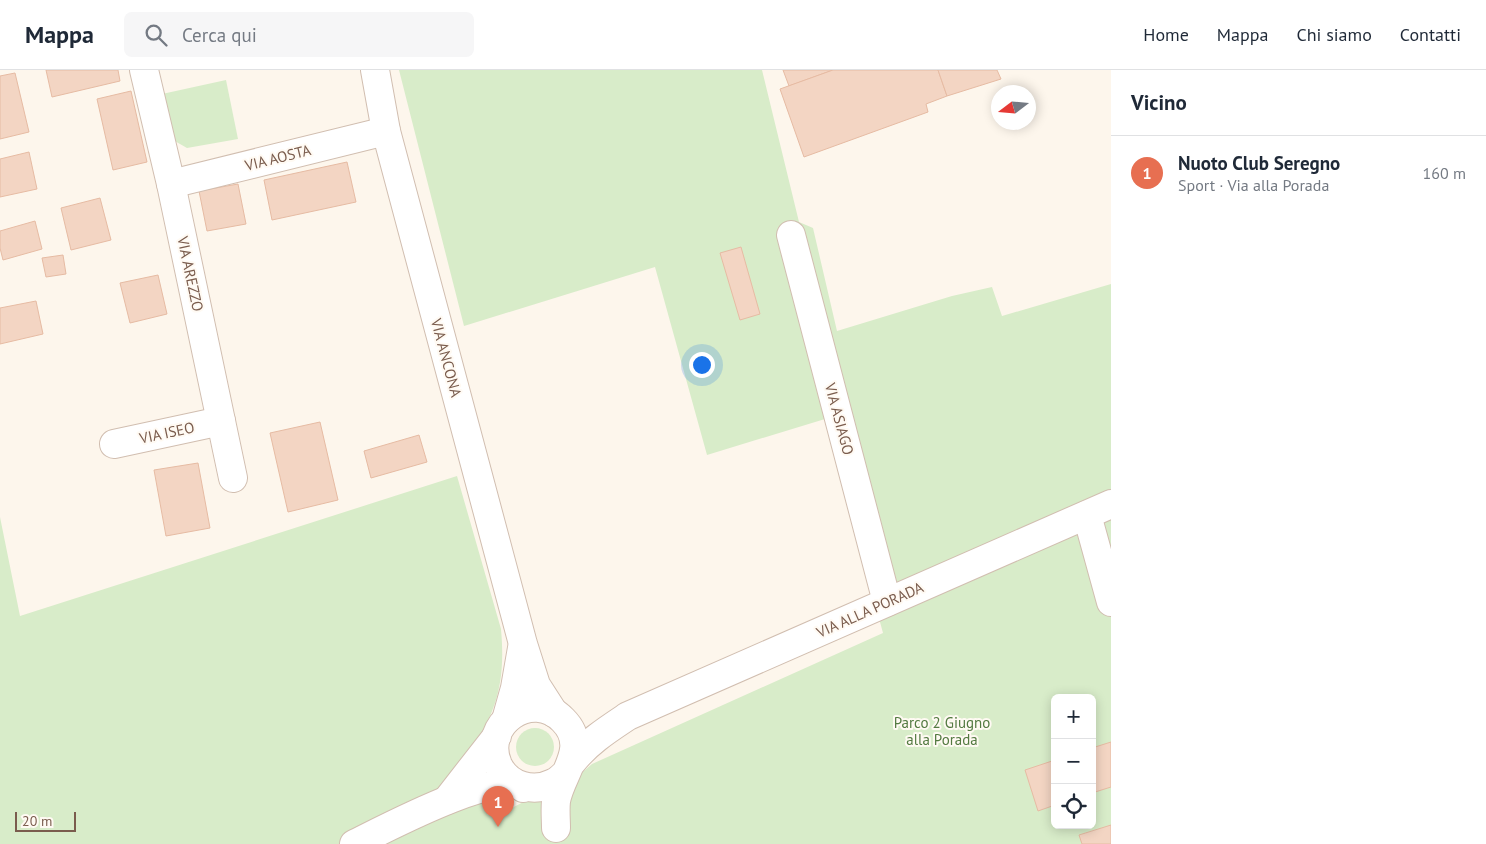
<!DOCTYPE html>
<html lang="it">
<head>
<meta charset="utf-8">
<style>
  :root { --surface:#fff; --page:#f6f6f7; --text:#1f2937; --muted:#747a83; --line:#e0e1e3; --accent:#e76f51 }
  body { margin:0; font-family:"PT Sans",sans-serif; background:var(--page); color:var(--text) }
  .controls { position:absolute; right:15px; bottom:15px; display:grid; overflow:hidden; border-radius:8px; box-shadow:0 2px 12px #0003 }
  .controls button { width:45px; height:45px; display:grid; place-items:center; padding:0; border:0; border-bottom:1px solid var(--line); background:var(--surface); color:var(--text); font:25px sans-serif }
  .compass { position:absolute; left:991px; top:15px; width:45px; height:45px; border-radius:50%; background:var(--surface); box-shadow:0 2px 12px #0003; rotate:254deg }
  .scale { position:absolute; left:15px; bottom:12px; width:61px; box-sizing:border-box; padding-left:5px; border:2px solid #7a5c4d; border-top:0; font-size:14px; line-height:18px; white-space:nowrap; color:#7a5c4d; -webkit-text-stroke:4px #fffaf3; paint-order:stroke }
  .you { position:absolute; left:701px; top:294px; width:18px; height:18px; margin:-12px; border:4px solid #fff; border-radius:50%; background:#1a73e8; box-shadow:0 0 0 8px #1a73e833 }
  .badge { display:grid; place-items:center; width:32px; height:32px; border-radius:50%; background:var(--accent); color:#fff; font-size:16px; font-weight:700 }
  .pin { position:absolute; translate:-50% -41px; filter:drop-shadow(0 1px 2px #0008) }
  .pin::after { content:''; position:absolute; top:26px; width:18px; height:15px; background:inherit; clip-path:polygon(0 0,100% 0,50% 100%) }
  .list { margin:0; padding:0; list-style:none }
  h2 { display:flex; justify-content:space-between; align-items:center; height:65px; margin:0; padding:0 20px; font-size:21px }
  h2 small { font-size:16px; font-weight:400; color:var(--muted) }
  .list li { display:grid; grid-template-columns:32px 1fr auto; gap:15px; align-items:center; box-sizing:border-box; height:75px; padding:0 20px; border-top:1px solid var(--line) }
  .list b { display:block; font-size:19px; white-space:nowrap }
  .list p { margin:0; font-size:16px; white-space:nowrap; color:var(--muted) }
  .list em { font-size:16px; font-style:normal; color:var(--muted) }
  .icon { flex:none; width:28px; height:28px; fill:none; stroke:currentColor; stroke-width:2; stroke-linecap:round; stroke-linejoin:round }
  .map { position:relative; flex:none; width:1111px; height:774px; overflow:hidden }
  header { display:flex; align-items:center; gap:30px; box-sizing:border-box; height:70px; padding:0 25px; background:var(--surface); border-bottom:1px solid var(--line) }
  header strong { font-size:24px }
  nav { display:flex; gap:28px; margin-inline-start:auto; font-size:18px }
  .search { width:350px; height:45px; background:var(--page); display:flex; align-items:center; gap:12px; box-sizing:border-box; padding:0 18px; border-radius:8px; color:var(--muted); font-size:19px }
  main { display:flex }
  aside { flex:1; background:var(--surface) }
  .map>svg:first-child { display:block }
  .green { fill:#d8ecc9; fill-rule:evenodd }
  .building { fill:#f3d5c3; stroke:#e6bba3 }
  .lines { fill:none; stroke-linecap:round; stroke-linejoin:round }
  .minor-casing { stroke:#d1beb0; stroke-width:30 }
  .minor { stroke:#fff; stroke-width:28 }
  .labels { text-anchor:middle; stroke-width:4; stroke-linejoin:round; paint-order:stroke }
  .street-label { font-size:15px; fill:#7a5c4d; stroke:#fffaf3 }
  .park-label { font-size:15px; fill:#537a41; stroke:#fffaf3 }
</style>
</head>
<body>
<header>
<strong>Mappa</strong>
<div class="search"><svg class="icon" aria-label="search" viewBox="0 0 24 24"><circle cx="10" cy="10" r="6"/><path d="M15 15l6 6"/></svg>Cerca qui</div>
<nav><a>Home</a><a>Mappa</a><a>Chi siamo</a><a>Contatti</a></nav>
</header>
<main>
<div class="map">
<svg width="1111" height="774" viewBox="0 0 1111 774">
  <rect width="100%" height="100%" fill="#fdf6ec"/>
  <g class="green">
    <path d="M399 0H762L799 152 813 158 837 261 952 226 992 217 1002 246 1111 214V774H0V447L20 546 457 406 501 559C506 614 496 647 463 691L488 745 496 741 508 740 585 700 592 694 883 563 825 349 707 385 655 197 464 256ZM1055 628H1092V755H1055Z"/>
    <polygon points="226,10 238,69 187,78 173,70 162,24"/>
    <circle cx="535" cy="677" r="19"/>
  </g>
  <g class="building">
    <polygon points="46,0 118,0 120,11 52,27"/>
    <polygon points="783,0 833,0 789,16"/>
    <polygon points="833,0 938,0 947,26 926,34 928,42 804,87 780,19"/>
    <polygon points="938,0 997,0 1001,9 947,26"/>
    <polygon points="15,3 29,62 0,69 0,6"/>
    <polygon points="131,21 147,92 113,100 97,29"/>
    <polygon points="29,82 37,119 0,127 0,89"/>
    <polygon points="347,92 356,132 272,150 264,110"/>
    <polygon points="238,114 246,154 207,161 199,121"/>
    <polygon points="100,128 111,170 71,180 61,138"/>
    <polygon points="35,151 42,179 3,190 0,178 0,161"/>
    <polygon points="741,177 760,244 740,250 720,183"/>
    <polygon points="63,185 66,204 46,207 42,188"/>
    <polygon points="158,205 167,244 130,253 120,213"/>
    <polygon points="36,231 43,264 0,274 0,238"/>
    <polygon points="320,352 338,430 288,442 270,363"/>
    <polygon points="419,365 427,392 371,408 364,381"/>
    <polygon points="198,393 210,458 166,466 154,400"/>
    <polygon points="1111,672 1111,717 1092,723 1092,678"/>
    <polygon points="1055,690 1055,735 1038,741 1025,700"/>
    <polygon points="1111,755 1111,774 1082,774 1079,765"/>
  </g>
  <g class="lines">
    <defs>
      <g id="minor">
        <polyline points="144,0 171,114 233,408"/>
        <polyline points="375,0 386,61 523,574 536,615 554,643"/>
        <polyline points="171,114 386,61"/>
        <polyline points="791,165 887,532"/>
        <polyline points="114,374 221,351"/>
        <polyline points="1087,445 1111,532"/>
        <polyline points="506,650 515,618 522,578"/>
        <path d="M572 692C588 672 607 660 628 646L1111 434"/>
        <polyline points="447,730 497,666"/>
        <path d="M556 758C556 750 555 740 556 731 561 703 590 677 563 650 532 618 480 654 498 695 508 716 533 723 553 713 558 711 562 707 565 704"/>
        <path d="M354 774C381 761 500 697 523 718"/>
      </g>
    </defs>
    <use href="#minor" class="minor-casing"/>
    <use href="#minor" class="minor"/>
  </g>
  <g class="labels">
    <g class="street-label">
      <text transform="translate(278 88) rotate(-14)" y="5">VIA AOSTA</text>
      <text transform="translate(190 204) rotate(78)" y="5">VIA AREZZO</text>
      <text transform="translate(446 288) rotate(75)" y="5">VIA ANCONA</text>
      <text transform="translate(839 349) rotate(75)" y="5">VIA ASIAGO</text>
      <text transform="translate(167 363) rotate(-12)" y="5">VIA ISEO</text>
      <text transform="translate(870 540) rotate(-24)" y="5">VIA ALLA PORADA</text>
    </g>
    <g class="park-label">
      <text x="942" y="658">Parco 2 Giugno<tspan x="942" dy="17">alla Porada</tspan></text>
    </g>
  </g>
</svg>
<div class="controls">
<button>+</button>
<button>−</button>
<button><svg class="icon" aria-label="locate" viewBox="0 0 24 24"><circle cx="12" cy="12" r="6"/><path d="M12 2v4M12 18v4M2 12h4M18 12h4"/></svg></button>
</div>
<svg class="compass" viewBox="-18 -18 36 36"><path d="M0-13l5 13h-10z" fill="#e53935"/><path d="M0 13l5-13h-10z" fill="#747a83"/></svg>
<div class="scale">20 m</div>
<div class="you"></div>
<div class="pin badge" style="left:498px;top:757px">1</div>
</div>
<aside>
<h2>Vicino<small></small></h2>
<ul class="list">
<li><span class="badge">1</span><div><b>Nuoto Club Seregno</b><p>Sport · Via alla Porada</p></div><em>160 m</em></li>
</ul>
</aside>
</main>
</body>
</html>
